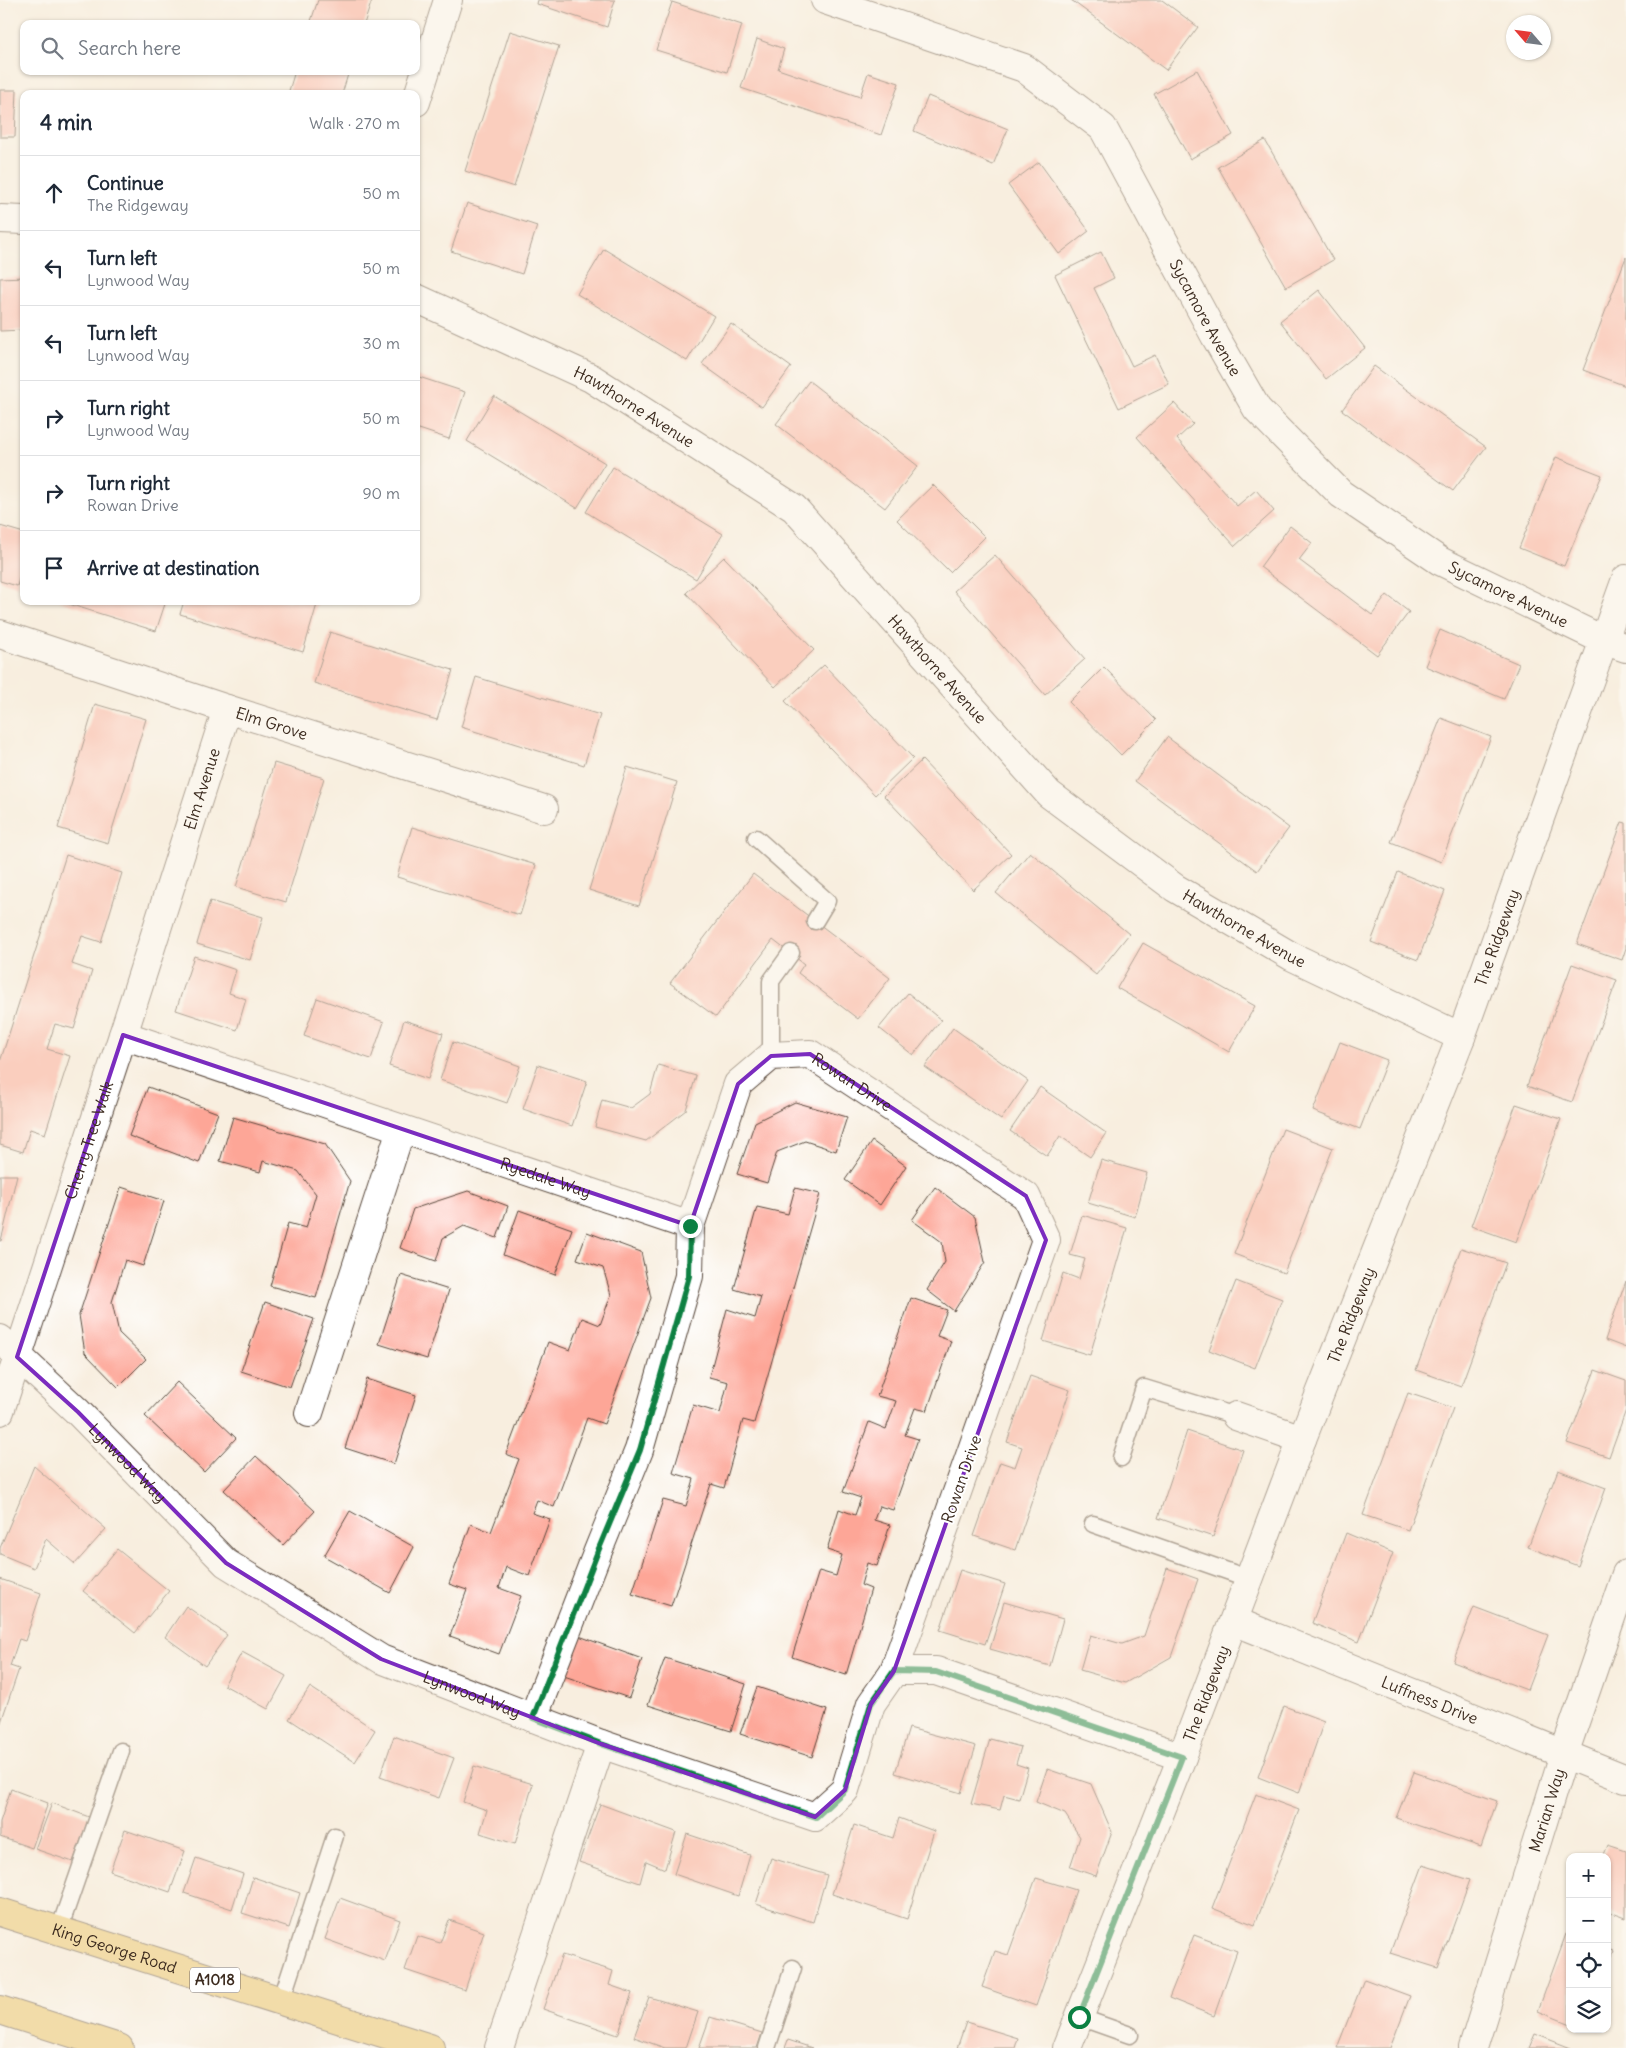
<!DOCTYPE html>
<html lang="en">
<head>
<meta charset="utf-8">
<style>
  :root { --surface:#fff; --page:#f6f6f7; --text:#1f2937; --muted:#747a83; --line:#e0e1e3 }
  body { margin:0; font-family:Delius,sans-serif; background:var(--page); color:var(--text) }
  .controls { position:absolute; right:15px; bottom:15px; display:grid; overflow:hidden; border-radius:10px; box-shadow:0 1px 4px #0004 }
  .controls button { width:45px; height:45px; display:grid; place-items:center; padding:0; border:0; border-bottom:1px solid var(--line); background:var(--surface); color:var(--text); font:25px sans-serif }
  .compass { position:absolute; left:1506px; top:15px; width:45px; height:45px; border-radius:50%; background:var(--surface); box-shadow:0 1px 4px #0004; rotate:298deg }
  .stop { position:absolute; width:15px; height:15px; margin:-11px; border:4px solid #0b8043; border-radius:50%; background:#fff }
  .stop.end { background:#0b8043; border-color:#fff; box-shadow:0 1px 5px #0008 }
  .list { margin:0; padding:0; list-style:none }
  h2 { display:flex; justify-content:space-between; align-items:center; height:65px; margin:0; padding:0 20px; font-size:21px }
  h2 small { font-size:16px; font-weight:400; color:var(--muted) }
  .list li { display:grid; grid-template-columns:32px 1fr auto; gap:15px; align-items:center; box-sizing:border-box; height:75px; padding:0 20px; border-top:1px solid var(--line) }
  .list b { display:block; font-size:19px; white-space:nowrap }
  .list p { margin:0; font-size:16px; white-space:nowrap; color:var(--muted) }
  .list em { font-size:16px; font-style:normal; color:var(--muted) }
  .icon { flex:none; width:28px; height:28px; fill:none; stroke:currentColor; stroke-width:2; stroke-linecap:round; stroke-linejoin:round }
  .map { position:relative; flex:none; width:1626px; height:2048px; overflow:hidden }
  .search { position:absolute; background:var(--surface); box-shadow:0 1px 4px #0004; left:20px; top:20px; width:400px; height:55px; display:flex; align-items:center; gap:12px; box-sizing:border-box; padding:0 18px; border-radius:10px; color:var(--muted); font-size:19px }
  .panel { position:absolute; background:var(--surface); box-shadow:0 1px 4px #0004; left:20px; top:90px; width:400px; height:515px; border-radius:10px }
  .map>svg:first-child { display:block }
  .building { fill:#fda697 }
  .lines { fill:none; stroke-linecap:round; stroke-linejoin:round }
  .lane-casing { stroke:#57473b; stroke-width:19 }
  .street-casing { stroke:#57473b; stroke-width:30 }
  .highway-casing { stroke:#57473b; stroke-width:30 }
  .lane { stroke:#fff; stroke-width:16 }
  .street { stroke:#fff; stroke-width:28 }
  .highway { stroke:#ebc669; stroke-width:28 }
  .route { stroke:#0b8043; stroke-width:6 }
  .marked { fill:none; stroke:#7b2cbf; stroke-width:4; stroke-linejoin:round }
  .labels { text-anchor:middle; stroke-width:4; stroke-linejoin:round; paint-order:stroke }
  .shield { fill:#fff; stroke:#766a62; stroke-width:1 }
  .shield-label { font-size:15px; font-weight:bold; fill:#3b2a1e }
  .street-label { font-size:16px; fill:#3b2a1e; stroke:#fff }
</style>
</head>
<body>
<div class="map">
<svg width="1626" height="2048" viewBox="0 0 1626 2048">
  <rect width="100%" height="100%" fill="#fff"/>
  <filter id="ink" filterUnits="userSpaceOnUse"><feTurbulence type="fractalNoise" baseFrequency=".02" numOctaves="2"/><feDisplacementMap in="SourceGraphic" scale="10" xChannelSelector="R" yChannelSelector="G"/><feConvolveMatrix kernelMatrix="1 2 1 2 8 2 1 2 1" color-interpolation-filters="sRGB"/></filter>
  <filter id="wash" filterUnits="userSpaceOnUse"><feTurbulence type="fractalNoise" baseFrequency=".0096" numOctaves="4" result="noise"/><feDisplacementMap in="SourceGraphic" scale="20" xChannelSelector="R" yChannelSelector="G"/><feGaussianBlur stdDeviation="1.12" result="paint"/><feColorMatrix in="noise" values="0 0 0 0 0 0 0 0 0 0 0 0 0 0 0 0 0 1.4 0 .05"/><feComposite in="paint" operator="in"/></filter>
  <g filter="url(#wash)">
    <rect width="100%" height="100%" fill="#f8eedf"/>
    <g id="blocks">
      <g class="building">
        <polygon points="318,0 372,0 364,24 310,24"/>
        <polygon points="538,0 615,0 607,27 537,4"/>
        <polygon points="1071,0 1162,0 1198,27 1166,70"/>
        <polygon points="672,2 742,25 727,72 656,50"/>
        <polygon points="510,31 559,46 514,187 465,171"/>
        <polygon points="757,39 784,49 778,69 860,97 868,73 899,83 881,135 741,88"/>
        <polygon points="1197,70 1233,135 1190,159 1154,94"/>
        <polygon points="295,71 349,71 342,94 288,94"/>
        <polygon points="0,90 17,90 15,137 0,137"/>
        <polygon points="928,96 1008,129 993,165 914,131"/>
        <polygon points="1265,140 1333,260 1286,287 1218,167"/>
        <polygon points="1039,162 1089,231 1059,254 1008,185"/>
        <polygon points="467,203 537,226 522,274 451,251"/>
        <polygon points="604,249 714,316 687,361 577,294"/>
        <polygon points="1101,252 1114,278 1094,288 1132,366 1155,355 1169,384 1119,408 1055,275"/>
        <polygon points="1626,257 1626,386 1583,370"/>
        <polygon points="24,277 24,330 0,331 0,278"/>
        <polygon points="1319,290 1365,348 1326,379 1280,321"/>
        <polygon points="731,324 791,367 762,407 702,364"/>
        <polygon points="1374,366 1486,447 1453,491 1342,410"/>
        <polygon points="416,376 465,392 449,439 416,428"/>
        <polygon points="809,381 918,466 885,508 776,424"/>
        <polygon points="494,396 605,463 577,508 467,441"/>
        <polygon points="1174,403 1193,424 1177,439 1237,506 1256,490 1274,511 1235,546 1137,437"/>
        <polygon points="1556,457 1602,475 1564,566 1519,548"/>
        <polygon points="613,467 723,534 696,579 586,512"/>
        <polygon points="933,485 985,537 950,572 897,520"/>
        <polygon points="0,526 24,533 24,563 17,586 0,581"/>
        <polygon points="1290,526 1312,543 1299,560 1372,615 1387,595 1409,612 1377,655 1260,567"/>
        <polygon points="995,555 1085,659 1045,695 954,591"/>
        <polygon points="724,557 814,650 775,687 686,593"/>
        <polygon points="59,601 166,601 156,631"/>
        <polygon points="184,601 318,601 303,652 180,614"/>
        <polygon points="1440,630 1519,664 1504,699 1425,666"/>
        <polygon points="330,632 453,670 437,720 314,683"/>
        <polygon points="824,665 913,758 875,795 785,701"/>
        <polygon points="1104,667 1156,720 1121,755 1069,702"/>
        <polygon points="476,677 600,715 584,765 461,727"/>
        <polygon points="95,704 146,719 108,843 58,828"/>
        <polygon points="1441,718 1491,737 1441,862 1391,842"/>
        <polygon points="1167,737 1289,828 1257,871 1135,781"/>
        <polygon points="922,760 1011,854 973,890 884,796"/>
        <polygon points="274,763 324,778 286,902 236,887"/>
        <polygon points="627,767 677,782 639,906 589,890"/>
        <polygon points="1622,822 1626,823 1626,948 1622,960 1577,944"/>
        <polygon points="412,827 536,865 520,915 397,877"/>
        <polygon points="1030,852 1129,934 1096,975 996,893"/>
        <polygon points="66,855 122,873 101,942 82,936 72,964 92,971 74,1029 55,1024 47,1049 70,1056 45,1134 30,1129 23,1152 0,1145 0,1062"/>
        <polygon points="1398,872 1445,891 1418,960 1371,942"/>
        <polygon points="753,874 890,978 858,1019 798,973 804,964 773,940 716,1017 670,983"/>
        <polygon points="210,901 263,917 250,960 197,944"/>
        <polygon points="1143,943 1255,1006 1229,1052 1117,988"/>
        <polygon points="194,956 236,970 229,993 246,999 237,1030 176,1010"/>
        <polygon points="1572,964 1617,980 1572,1102 1527,1086"/>
        <polygon points="908,993 941,1020 913,1055 879,1028"/>
        <polygon points="317,998 384,1022 371,1059 304,1036"/>
        <polygon points="404,1020 443,1033 428,1079 389,1066"/>
        <polygon points="953,1028 1028,1081 1001,1120 925,1067"/>
        <polygon points="453,1042 520,1066 507,1103 440,1080"/>
        <polygon points="1340,1042 1387,1060 1360,1129 1313,1111"/>
        <polygon points="538,1065 587,1081 572,1126 523,1109"/>
        <polygon points="658,1065 696,1076 686,1110 646,1141 595,1127 602,1100 631,1108 650,1094"/>
        <polygon points="148,1087 218,1113 199,1163 129,1136"/>
        <polygon points="1040,1087 1106,1133 1090,1157 1060,1136 1047,1156 1010,1131"/>
        <polygon points="795,1102 847,1117 836,1151 805,1141 777,1152 767,1183 737,1174 755,1122"/>
        <polygon points="1516,1104 1561,1119 1516,1242 1471,1226"/>
        <polygon points="233,1117 325,1144 350,1181 316,1298 270,1286 288,1223 306,1228 316,1194 298,1171 263,1161 260,1172 220,1161"/>
        <polygon points="1283,1129 1333,1148 1284,1273 1234,1254"/>
        <polygon points="872,1141 906,1166 880,1205 845,1180"/>
        <polygon points="1101,1160 1147,1173 1135,1217 1088,1203"/>
        <polygon points="0,1175 17,1175 1,1241 0,1241"/>
        <polygon points="121,1187 164,1201 143,1266 125,1260 112,1302 119,1333 146,1359 118,1387 85,1353 79,1315"/>
        <polygon points="935,1187 975,1217 985,1262 954,1311 927,1290 945,1262 942,1242 912,1220"/>
        <polygon points="795,1188 820,1194 754,1423 743,1420 724,1488 711,1484 671,1606 632,1594 663,1500 686,1506 694,1479 673,1473 693,1405 720,1413 728,1382 709,1377 727,1309 755,1318 761,1297 734,1289 757,1207 788,1214"/>
        <polygon points="468,1191 508,1206 497,1238 464,1226 443,1238 436,1261 400,1248 413,1209"/>
        <polygon points="519,1210 572,1229 555,1275 503,1255"/>
        <polygon points="1082,1215 1127,1228 1090,1355 1043,1341 1063,1273 1079,1279 1085,1259 1070,1255"/>
        <polygon points="587,1232 641,1252 651,1298 604,1424 587,1418 554,1507 537,1500 532,1513 550,1519 529,1576 506,1567 499,1588 521,1596 499,1654 450,1636 467,1590 449,1584 471,1524 491,1532 519,1459 506,1454 548,1342 570,1350 582,1318 600,1325 611,1295 603,1268 577,1259"/>
        <polygon points="1461,1248 1506,1263 1461,1386 1416,1370"/>
        <polygon points="401,1275 449,1290 427,1359 379,1344"/>
        <polygon points="1236,1281 1282,1299 1255,1368 1209,1350"/>
        <polygon points="1626,1281 1626,1348 1605,1340"/>
        <polygon points="911,1298 947,1310 937,1336 951,1341 927,1411 915,1408 905,1435 918,1439 893,1510 879,1506 874,1520 890,1525 877,1566 867,1563 861,1585 871,1589 846,1675 792,1657 819,1571 836,1576 842,1555 827,1550 839,1509 855,1515 861,1498 843,1492 869,1422 886,1429 896,1401 877,1396"/>
        <polygon points="265,1302 314,1319 290,1387 241,1371"/>
        <polygon points="1595,1370 1626,1381 1626,1410 1609,1457 1567,1443"/>
        <polygon points="1030,1376 1070,1390 1015,1550 974,1536 1000,1462 1015,1467 1022,1447 1007,1442"/>
        <polygon points="367,1379 416,1395 394,1464 345,1448"/>
        <polygon points="177,1382 236,1438 204,1472 145,1416"/>
        <polygon points="1408,1393 1453,1408 1408,1530 1363,1515"/>
        <polygon points="1187,1431 1243,1450 1213,1537 1158,1518"/>
        <polygon points="256,1456 315,1511 283,1545 224,1490"/>
        <polygon points="34,1466 106,1529 75,1564 46,1539 34,1568 0,1554 0,1548"/>
        <polygon points="1558,1470 1606,1488 1578,1566 1528,1547"/>
        <polygon points="350,1511 414,1547 390,1593 324,1556"/>
        <polygon points="1346,1533 1393,1553 1359,1642 1312,1623"/>
        <polygon points="117,1549 169,1591 135,1633 83,1591"/>
        <polygon points="1167,1568 1198,1579 1171,1657 1125,1683 1080,1670 1090,1635 1122,1644 1144,1636"/>
        <polygon points="960,1570 1005,1584 985,1644 940,1630"/>
        <polygon points="0,1579 41,1593 25,1641 19,1639 10,1666 19,1669 0,1725"/>
        <polygon points="1004,1602 1063,1619 1050,1666 990,1649"/>
        <polygon points="186,1606 227,1635 205,1666 165,1637"/>
        <polygon points="1474,1607 1548,1635 1527,1690 1453,1662"/>
        <polygon points="579,1636 642,1659 629,1698 564,1676"/>
        <polygon points="242,1652 286,1676 268,1709 224,1685"/>
        <polygon points="665,1658 746,1684 731,1731 648,1705"/>
        <polygon points="310,1687 375,1730 355,1762 289,1719"/>
        <polygon points="757,1687 827,1710 812,1757 740,1734"/>
        <polygon points="1284,1706 1324,1721 1299,1793 1258,1777"/>
        <polygon points="909,1728 976,1746 961,1793 895,1773"/>
        <polygon points="394,1736 454,1758 439,1798 380,1777"/>
        <polygon points="990,1739 1021,1747 1016,1764 1028,1768 1019,1799 1004,1795 1000,1810 971,1804"/>
        <polygon points="474,1766 533,1784 515,1844 480,1833 487,1810 463,1802"/>
        <polygon points="1047,1769 1091,1784 1112,1832 1096,1876 1070,1867 1080,1837 1065,1814 1036,1802"/>
        <polygon points="1414,1772 1497,1801 1481,1847 1396,1818"/>
        <polygon points="11,1789 48,1803 32,1848 0,1837 0,1822"/>
        <polygon points="1256,1794 1299,1810 1255,1925 1212,1908"/>
        <polygon points="52,1803 89,1817 73,1862 35,1849"/>
        <polygon points="600,1804 676,1832 665,1869 646,1861 640,1883 579,1862"/>
        <polygon points="899,1818 934,1831 907,1919 832,1894 854,1825 893,1838"/>
        <polygon points="125,1830 185,1851 170,1892 110,1871"/>
        <polygon points="687,1834 750,1855 738,1896 674,1874"/>
        <polygon points="1608,1845 1626,1851 1626,1918 1607,1911 1607,1857 1603,1857"/>
        <polygon points="196,1858 243,1874 232,1909 184,1893"/>
        <polygon points="771,1858 827,1875 813,1922 756,1904"/>
        <polygon points="1423,1865 1470,1880 1438,1968 1390,1953"/>
        <polygon points="253,1877 300,1893 289,1928 242,1913"/>
        <polygon points="1036,1878 1076,1890 1036,2006 982,1987 995,1951 1008,1955"/>
        <polygon points="340,1898 400,1920 385,1961 325,1939"/>
        <polygon points="449,1920 484,1932 465,1990 405,1970 417,1936 440,1943"/>
        <polygon points="1566,1934 1570,1935 1570,2024 1538,2011"/>
        <polygon points="1194,1935 1237,1951 1214,2016 1169,1998"/>
        <polygon points="1607,1948 1613,1950 1607,1965"/>
        <polygon points="562,1955 613,1971 609,1985 632,1993 618,2035 543,2009"/>
        <polygon points="1364,1979 1410,1996 1390,2048 1337,2048"/>
        <polygon points="649,1997 698,2012 686,2048 665,2048 634,2037"/>
        <polygon points="710,2017 762,2033 757,2048 699,2048"/>
        <polygon points="966,2022 1018,2038 1015,2048 957,2048"/>
        <polygon points="1535,2034 1571,2048 1529,2048"/>
        <polygon points="788,2040 812,2048 785,2048"/>
      </g>
    </g>
  </g>
  <g filter="url(#ink)">
    <use href="#blocks" fill-opacity="0" stroke="#57473b" stroke-width="1"/>
    <g class="lines">
      <defs>
        <g id="lane">
          <polyline points="756,838 827,901 815,921"/>
          <polyline points="771,1056 771,981 791,953"/>
          <polyline points="1121,1458 1144,1388 1236,1416"/>
          <polyline points="1093,1524 1250,1579"/>
          <polyline points="59,1930 121,1751"/>
          <polyline points="281,2001 335,1836"/>
          <polyline points="1079,2017 1130,2035"/>
          <polyline points="767,2048 793,1968"/>
        </g>
        <g id="street">
          <path id="s1" d="M825 0 1024 68 1103 128 1215 336 1257 409 1341 494 1440 561 1603 640 1626 648"/>
          <polyline points="416,102 448,0"/>
          <polyline points="0,219 24,220"/>
          <path id="s2" d="M416 298 591 378 794 508 1049 794 1175 888 1291 956 1461 1037"/>
          <path id="s3" d="M0 634 227 709 544 809"/>
          <path id="s4" d="M123 1035 690 1226"/>
          <path id="s5" d="M0 1339 78 1412 226 1563 381 1659 601 1744 815 1817 845 1790 871 1704 894 1671H936L1182 1757"/>
          <path id="s6" d="M0 1411 123 1035 227 709"/>
          <polyline points="309,1413 401,1129"/>
          <polyline points="1236,1416 1302,1439"/>
          <path id="s7" d="M1234 1621 1626 1779"/>
          <path id="s8" d="M533 1718 598 1551 639 1450 689 1276 690 1226 738 1084 771 1056 810 1054 1026 1196 1046 1240 894 1671"/>
          <polyline points="499,2048 601,1744"/>
          <path id="s9" d="M1067 2048 1182 1757 1302 1439 1461 1037 1626 579"/>
          <path id="s10" d="M1473 2048 1564 1754 1626 1574"/>
        </g>
        <g id="highway">
          <path id="s11" d="M0 1912 430 2048"/>
          <polyline points="0,2010 119,2048"/>
        </g>
      </defs>
      <use href="#lane" class="lane-casing"/>
      <use href="#street" class="street-casing"/>
      <use href="#highway" class="highway-casing"/>
      <use href="#lane" class="lane"/>
      <use href="#street" class="street"/>
      <use href="#highway" class="highway"/>
    </g>
  </g>
  <g class="lines" filter="url(#ink)">
    <polyline class="route" points="690,1226 689,1276 640,1450 598,1551 533,1718 601,1744 816,1817 845,1790 871,1704 894,1671 936,1672 1182,1757 1079,2017"/>
  </g>
  <path d="M0 0H1626V2048H0ZM123 1035 690 1226 738 1084 771 1056 810 1054 1026 1196 1046 1240 894 1671 871 1704 845 1790 815 1817 601 1744 381 1659 226 1563 78 1412 17 1357Z" fill="#f8eedf" fill-opacity=".55" fill-rule="evenodd"/>
  <path class="marked" d="M123 1035 690 1226 738 1084 771 1056 810 1054 1026 1196 1046 1240 894 1671 871 1704 845 1790 815 1817 601 1744 381 1659 226 1563 78 1412 17 1357Z"/>
  <g class="labels">
    <rect class="shield" x="190" y="1967.5" width="50" height="25" rx="4"/>
    <g class="shield-label">
      <text x="215" y="1985">A1018</text>
    </g>
    <g class="street-label">
      <text dy="6" stroke="none"><textPath href="#s1" startOffset="525">Sycamore Avenue</textPath></text>
      <text dy="6" stroke="none"><textPath href="#s2" startOffset="244">Hawthorne Avenue</textPath></text>
      <text dy="6" stroke="none"><textPath href="#s1" startOffset="945">Sycamore Avenue</textPath></text>
      <text dy="6" stroke="none"><textPath href="#s2" startOffset="649">Hawthorne Avenue</textPath></text>
      <text dy="6" stroke="none"><textPath href="#s3" startOffset="286">Elm Grove</textPath></text>
      <text dy="6" stroke="none"><textPath href="#s6" startOffset="654">Elm Avenue</textPath></text>
      <text dy="6" stroke="none"><textPath href="#s2" startOffset="1054">Hawthorne Avenue</textPath></text>
      <text dy="6" stroke="none"><textPath href="#s9" startOffset="1191">The Ridgeway</textPath></text>
      <text dy="6" stroke="none"><textPath href="#s8" startOffset="802">Rowan Drive</textPath></text>
      <text dy="6" stroke="none"><textPath href="#s6" startOffset="285">Cherry Tree Walk</textPath></text>
      <text dy="6" stroke="none"><textPath href="#s4" startOffset="446">Ryedale Way</textPath></text>
      <text dy="6" stroke="none"><textPath href="#s9" startOffset="786">The Ridgeway</textPath></text>
      <text dy="6" stroke="none"><textPath href="#s5" startOffset="178">Lynwood Way</textPath></text>
      <text transform="translate(961 1479) rotate(-71)" y="6">Rowan Drive</text>
      <text dy="6" stroke="none"><textPath href="#s5" startOffset="598">Lynwood Way</textPath></text>
      <text dy="6" stroke="none"><textPath href="#s9" startOffset="381">The Ridgeway</textPath></text>
      <text dy="6" stroke="none"><textPath href="#s7" startOffset="211">Luffness Drive</textPath></text>
      <text dy="6" stroke="none"><textPath href="#s10" startOffset="249">Marian Way</textPath></text>
      <text dy="6" stroke="none"><textPath href="#s11" startOffset="120">King George Road</textPath></text>
    </g>
  </g>
</svg>
<div class="controls">
<button>+</button>
<button>−</button>
<button><svg class="icon" aria-label="locate" viewBox="0 0 24 24"><circle cx="12" cy="12" r="6"/><path d="M12 2v4M12 18v4M2 12h4M18 12h4"/></svg></button>
<button><svg class="icon" aria-label="layers" viewBox="0 0 24 24"><path d="M12 4l9 5-9 5-9-5zM3 14l9 5 9-5"/></svg></button>
</div>
<svg class="compass" viewBox="-18 -18 36 36"><path d="M0-13l5 13h-10z" fill="#e53935"/><path d="M0 13l5-13h-10z" fill="#747a83"/></svg>
<div class="stop" style="left:1079px;top:2017px"></div>
<div class="stop end" style="left:690px;top:1226px"></div>
<div class="search"><svg class="icon" aria-label="search" viewBox="0 0 24 24"><circle cx="10" cy="10" r="6"/><path d="M15 15l6 6"/></svg>Search here</div>
<section class="panel">
<h2>4 min<small>Walk · 270 m</small></h2>
<ul class="list">
<li><svg class="icon" aria-label="ahead" viewBox="0 0 24 24"><path d="M12 20V5M6 11l6-6 6 6"/></svg><div><b>Continue</b><p>The Ridgeway</p></div><em>50 m</em></li>
<li><svg class="icon" aria-label="left" viewBox="0 0 24 24"><path d="M17 20v-9H6M10 6l-5 5 5 5"/></svg><div><b>Turn left</b><p>Lynwood Way</p></div><em>50 m</em></li>
<li><svg class="icon" aria-label="left" viewBox="0 0 24 24"><path d="M17 20v-9H6M10 6l-5 5 5 5"/></svg><div><b>Turn left</b><p>Lynwood Way</p></div><em>30 m</em></li>
<li><svg class="icon" aria-label="right" viewBox="0 0 24 24"><path d="M7 20v-9h11M14 6l5 5-5 5"/></svg><div><b>Turn right</b><p>Lynwood Way</p></div><em>50 m</em></li>
<li><svg class="icon" aria-label="right" viewBox="0 0 24 24"><path d="M7 20v-9h11M14 6l5 5-5 5"/></svg><div><b>Turn right</b><p>Rowan Drive</p></div><em>90 m</em></li>
<li><svg class="icon" aria-label="arrive" viewBox="0 0 24 24"><path d="M6 21V4h12l-3 4 3 4H6"/></svg><div><b>Arrive at destination</b></div></li>
</ul>
</section>
</div>
</body>
</html>
